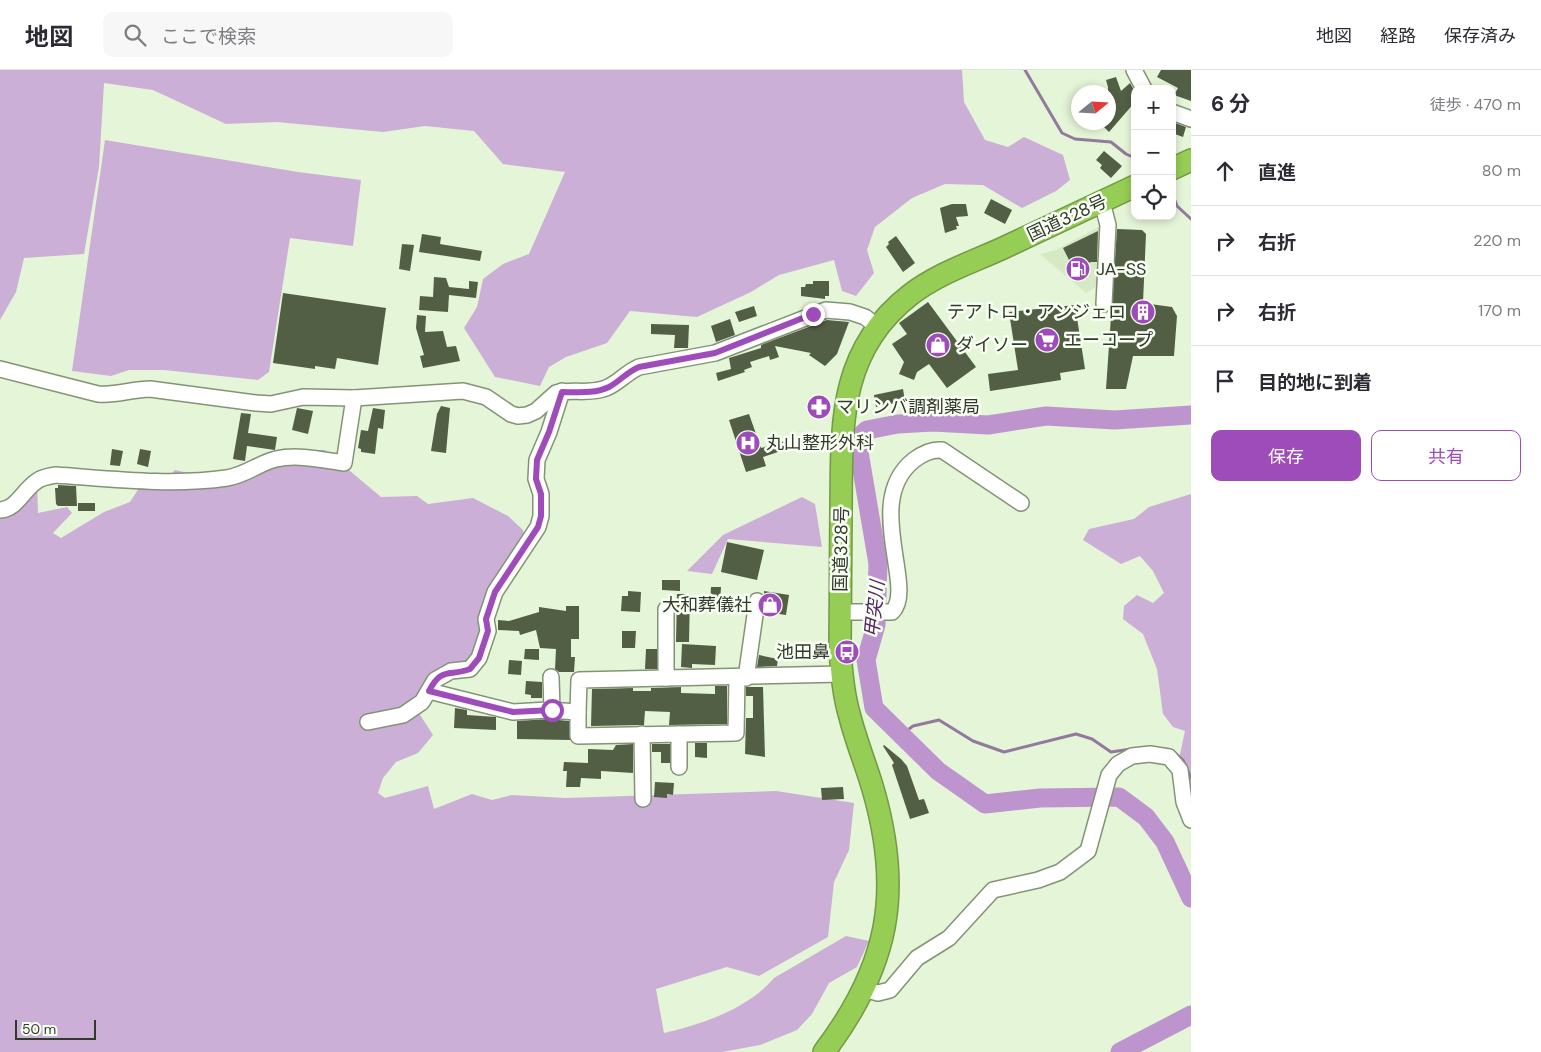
<!DOCTYPE html>
<html lang="ja">
<head>
<meta charset="utf-8">
<style>
  :root { --surface:#fff; --page:#f7f7f7; --text:#2b2b33; --muted:#7c7c81; --line:#e1e1e2; --accent:#9f4cbb }
  body { margin:0; font-family:"DM Sans","Noto Sans JP",sans-serif; background:var(--page); color:var(--text) }
  .controls { position:absolute; right:15px; top:15px; display:grid; overflow:hidden; border-radius:10px; box-shadow:0 2px 8px #0003 }
  .controls button { width:45px; height:45px; display:grid; place-items:center; padding:0; border:0; border-bottom:1px solid var(--line); background:var(--surface); color:var(--text); font:25px sans-serif }
  .compass { position:absolute; left:1071px; top:15px; width:45px; height:45px; border-radius:50%; background:var(--surface); box-shadow:0 2px 8px #0003; rotate:72deg }
  .scale { position:absolute; left:15px; bottom:12px; width:81px; box-sizing:border-box; padding-left:5px; border:2px solid #33392d; border-top:0; font-size:14px; line-height:18px; white-space:nowrap; color:#33392d; -webkit-text-stroke:4px #f8fff3; paint-order:stroke }
  .stop { position:absolute; width:15px; height:15px; margin:-11px; border:4px solid #9f4cbb; border-radius:50%; background:#fff }
  .stop.end { background:#9f4cbb; border-color:#fff; box-shadow:0 1px 5px #0008 }
  .list { margin:0; padding:0; list-style:none }
  h2 { display:flex; justify-content:space-between; align-items:center; height:65px; margin:0; padding:0 20px; font-size:21px }
  h2 small { font-size:16px; font-weight:400; color:var(--muted) }
  .list li { display:grid; grid-template-columns:32px 1fr auto; gap:15px; align-items:center; box-sizing:border-box; height:70px; padding:0 20px; border-top:1px solid var(--line) }
  .list b { display:block; font-size:19px; white-space:nowrap }
  .list em { font-size:16px; font-style:normal; color:var(--muted) }
  .actions { display:flex; gap:10px; padding:15px 20px }
  .actions a { flex:1; padding:11px 0; border:1px solid var(--accent); border-radius:10px; text-align:center; font-size:18px; color:var(--accent) }
  .actions .main { background:var(--accent); color:#fff }
  .icon { flex:none; width:28px; height:28px; fill:none; stroke:currentColor; stroke-width:2; stroke-linecap:round; stroke-linejoin:round }
  .map { position:relative; flex:none; width:1191px; height:982px; overflow:hidden }
  header { display:flex; align-items:center; gap:30px; box-sizing:border-box; height:70px; padding:0 25px; background:var(--surface); border-bottom:1px solid var(--line) }
  header strong { font-size:24px }
  nav { display:flex; gap:28px; margin-inline-start:auto; font-size:18px }
  .search { width:350px; height:45px; background:var(--page); display:flex; align-items:center; gap:12px; box-sizing:border-box; padding:0 18px; border-radius:10px; color:var(--muted); font-size:19px }
  main { display:flex }
  aside { flex:1; background:var(--surface) }
  .map>svg:first-child { display:block }
  .built { fill:#d5e9c5 }
  .green { fill:#ccafd6 }
  .lines { fill:none; stroke-linecap:round; stroke-linejoin:round }
  .stream { stroke:#94799e; stroke-width:3 }
  .river { stroke:#be94ce; stroke-width:19 }
  .building { fill:#525f45 }
  .minor-casing { stroke:#849377; stroke-width:18 }
  .highway-casing { stroke:#739947; stroke-width:24 }
  .minor { stroke:#fff; stroke-width:15 }
  .highway { stroke:#95cd55; stroke-width:21 }
  .route { stroke:#9f4cbb; stroke-width:6 }
  .labels { text-anchor:middle; stroke-width:5; stroke-linejoin:round; paint-order:stroke }
  .street-label { font-size:18px; fill:#33392d; stroke:#f8fff3 }
  .poi-label { font-size:18px; fill:#33392d; stroke:#f8fff3; text-anchor:start }
  .water-label { font-size:19px; font-style:italic; fill:#582569; stroke:#f8fff3 }
</style>
</head>
<body>
<header>
<strong>地図</strong>
<div class="search"><svg class="icon" aria-label="search" viewBox="0 0 24 24"><circle cx="10" cy="10" r="6"/><path d="M15 15l6 6"/></svg>ここで検索</div>
<nav><a>地図</a><a>経路</a><a>保存済み</a></nav>
</header>
<main>
<div class="map">
<svg width="1191" height="982" viewBox="0 0 1191 982">
  <rect width="100%" height="100%" fill="#e5f5d7"/>
  <polygon class="built" points="1102,155 1098,215 1086,223 1040,184 1056,180"/>
  <g class="green">
    <polygon points="0,0 962,0 964,32 985,70 1008,77 1024,67 1063,85 1070,110 1056,121 1022,138 983,115 945,114 912,128 875,157 867,180 874,203 856,226 842,221 834,190 779,205 751,222 697,247 630,241 607,273 566,287 549,297 540,316 495,307 464,258 477,237 483,209 503,194 529,184 565,102 503,94 474,61 425,56 383,62 277,52 226,54 153,20 104,13 99,97 84,184 24,188 16,222 0,250"/>
    <polygon points="105,70 298,102 361,110 353,176 290,168 269,302 258,310 164,300 129,300 111,306 72,301"/>
    <path d="M304 380H325L381 427 417 426 428 434 473 428 508 446 523 460 527 477 512 493 476 588 447 596 415 637 433 665 418 683 396 692 383 708 378 723 385 728 428 716 434 739 472 724 492 730 512 725 565 728 776 721 854 733 849 780 834 812 828 867 759 906 727 897 656 919 664 963C703 954 748 939 774 908L846 866 869 871 857 897 829 913 812 944 797 960 760 975 722 982H0V444L37 412 38 443 67 437 72 443 53 463 61 468 104 442 130 432 141 415 157 419 175 400 229 412Z"/>
    <polygon points="1191,424 1191,722 1179,689 1185,661 1173,657 1163,644 1157,599 1143,564 1123,549 1124,536 1137,525 1153,533 1164,523 1153,501 1140,486 1121,494 1083,470 1089,459 1134,449 1149,437"/>
    <polygon points="802,427 815,434 822,477 728,469 712,504 687,501 723,465"/>
  </g>
  <g class="lines">
    <g class="stream">
      <polyline points="1025,0 1062,63 1075,69 1111,72 1126,84 1135,88"/>
      <polyline points="1172,123 1177,136 1191,149"/>
      <polyline points="901,665 913,656 939,650 973,671 1004,682 1076,664 1092,669 1111,682 1131,679"/>
      <polyline points="1152,678 1166,679"/>
      <polyline points="1174,682 1183,690 1191,708"/>
    </g>
    <g class="river">
      <polyline points="1191,345 1115,350 1046,346 988,355 933,352 898,354 867,360 860,366 859,382 878,494 876,555 866,590 874,638 938,701 985,734 1040,728 1119,727 1146,747 1165,772 1191,828"/>
      <polyline points="1120,982 1191,945"/>
    </g>
  </g>
  <g class="building">
    <polygon points="1161,0 1191,0 1191,31 1174,25 1178,18 1157,7"/>
    <polygon points="1116,7 1121,21 1130,13 1135,22 1135,32 1109,62 1102,55 1108,52 1108,17 1106,10"/>
    <polygon points="1172,52 1186,57 1183,67 1172,63"/>
    <polygon points="1104,81 1122,96 1111,108 1100,98 1102,95 1096,90"/>
    <polygon points="991,129 1012,140 1005,154 984,143"/>
    <polygon points="952,134 966,134 968,146 956,147 959,156 956,156 957,159 945,163 940,138"/>
    <polygon points="1117,159 1142,160 1146,164 1143,233 1172,237 1177,246 1174,286 1133,286 1126,319 1106,319"/>
    <polygon points="1098,161 1097,192 1091,192 1074,200 1063,178"/>
    <polygon points="422,164 441,167 440,174 482,181 480,191 419,182"/>
    <polygon points="896,166 915,193 903,202 886,177 889,174 888,172"/>
    <polygon points="402,174 414,175 410,201 399,199"/>
    <polygon points="434,207 446,208 449,217 469,219 469,211 478,212 476,228 449,225 448,242 419,240 420,226 433,227"/>
    <polygon points="813,211 829,211 829,226 825,226 825,229 801,226 801,217 805,217 806,214 813,214"/>
    <polygon points="283,223 386,238 378,295 337,288 335,299 315,296 315,299 273,293"/>
    <polygon points="928,232 976,297 947,318 929,294 917,302 914,310 899,304 904,292 892,274 907,264 899,253"/>
    <polygon points="1075,235 1085,299 1060,303 1061,310 990,321 988,304 1018,300 1009,242"/>
    <polygon points="754,236 757,246 739,252 735,242"/>
    <polygon points="417,245 426,246 425,262 443,261 447,277 456,276 460,291 423,298 420,286 424,285 416,258"/>
    <polygon points="730,249 735,265 716,272 711,256"/>
    <polygon points="827,250 849,252 837,284 825,296 809,285 811,283 775,276 779,287 770,290 769,286 750,292 752,297 744,300 745,302 718,311 716,303 731,299 729,288 761,278 761,275"/>
    <polygon points="651,254 689,255 688,278 674,278 675,265 651,264"/>
    <polygon points="903,319 905,331 876,337 874,325"/>
    <polygon points="441,336 450,338 446,383 431,381 437,344"/>
    <polygon points="297,338 313,341 308,364 292,360"/>
    <polygon points="373,338 385,340 383,359 378,358 375,384 361,382 361,379 358,378 361,360 368,361"/>
    <polygon points="241,343 251,344 248,363 277,367 275,380 247,376 245,391 233,389"/>
    <polygon points="749,344 761,378 785,371 787,379 763,387 766,396 746,402 729,350"/>
    <polygon points="112,379 123,381 120,396 110,395"/>
    <polygon points="140,379 151,381 148,397 137,394"/>
    <polygon points="58,415 76,416 77,436 58,436 56,434 55,418 58,418"/>
    <rect x="78" y="433" width="17" height="8"/>
    <polygon points="727,472 764,480 757,510 721,502"/>
    <polygon points="662,510 680,510 680,521 662,520"/>
    <polygon points="711,517 721,517 720,533 710,533"/>
    <polygon points="628,521 641,522 640,542 621,541 622,526 628,526"/>
    <polygon points="764,521 789,525 786,545 765,542"/>
    <polygon points="677,524 690,524 689,572 676,572"/>
    <polygon points="566,536 579,536 579,569 571,569 571,587 575,587 574,602 559,602 555,599 556,579 540,578 536,560 520,565 519,561 498,560 498,550 509,551 539,542 539,537 566,541"/>
    <polygon points="622,561 636,561 635,578 622,578"/>
    <polygon points="682,574 716,576 715,595 692,594 692,598 681,597"/>
    <polygon points="525,579 539,579 539,590 524,589"/>
    <polygon points="646,579 657,579 657,599 645,599"/>
    <polygon points="759,585 778,589 777,596 757,597"/>
    <polygon points="509,590 522,591 521,605 508,604"/>
    <polygon points="526,611 542,612 542,628 531,628 531,625 525,624"/>
    <polygon points="715,616 727,616 727,654 669,655 670,642 645,641 644,655 591,656 592,619 633,618 633,621 651,621 651,618 681,617 681,623 715,624"/>
    <polygon points="746,617 763,617 765,687 745,684 746,648 753,648 753,626 746,626"/>
    <polygon points="455,638 467,640 467,645 496,647 496,660 454,658"/>
    <polygon points="548,649 569,651 570,670 517,669 517,651"/>
    <polygon points="695,673 707,673 707,688 695,687"/>
    <polygon points="633,674 633,703 601,701 601,709 581,708 580,717 566,717 567,701 563,701 564,692 588,693 588,679 613,680 616,675"/>
    <polygon points="652,674 670,674 670,693 661,693 661,682 652,682"/>
    <polygon points="884,675 901,689 907,696 919,730 924,729 929,743 910,749 892,695 894,693 883,676"/>
    <polygon points="655,712 674,713 673,725 667,724 667,728 654,727"/>
    <polygon points="843,717 844,729 822,730 821,718"/>
  </g>
  <g class="lines">
    <defs>
      <g id="minor">
        <polyline points="1134,0 1144,19"/>
        <polyline points="1172,42 1191,49"/>
        <polyline points="1102,132 1108,155 1104,234"/>
        <path d="M0 299 98 324C116 326 132 319 150 319L256 333 271 334 303 327 354 328 463 321 486 327 511 344 518 346 527 345 536 341 556 323C571 319 587 324 603 319 616 316 625 303 639 297L715 283 826 240 850 242 865 247 879 258"/>
        <path d="M0 440C17 439 23 420 37 411 42 407 50 406 56 405 113 409 171 416 227 408 246 405 259 393 276 389 298 384 323 390 344 393L354 328"/>
        <path d="M840 542H892C917 518 862 431 914 390 923 383 931 379 942 380L1021 433"/>
        <polyline points="551,607 552,640"/>
        <polyline points="666,608 666,539"/>
        <polyline points="746,608 757,531"/>
        <polyline points="429,621 513,642 548,640 578,642 579,610 842,604"/>
        <polyline points="578,642 578,666 736,663 737,608"/>
        <polyline points="368,652 403,645 422,632 435,610 451,601 470,599 479,588 488,561 486,549 495,522 538,457 541,446 541,424 536,409 537,390 549,362 562,321"/>
        <polyline points="642,664 643,729"/>
        <polyline points="679,664 679,697"/>
        <polyline points="864,919 878,923 890,920 917,888 949,868 993,820 1038,810 1060,802 1088,781 1109,705 1118,694 1132,686 1150,684 1169,687 1180,700 1184,732 1191,750"/>
      </g>
      <g id="highway">
        <polyline points="1172,99 1191,90"/>
        <path d="M824 982C889 896 903 822 873 719 866 695 856 671 850 647 843 624 841 599 840 576 840 530 841 485 841 439 842 357 837 282 910 225 937 204 970 193 1001 179 1046 158 1090 137 1135 116"/>
      </g>
    </defs>
    <use href="#minor" class="minor-casing"/>
    <use href="#highway" class="highway-casing"/>
    <use href="#minor" class="minor"/>
    <use href="#highway" class="highway"/>
  </g>
  <g class="lines">
    <path class="route" d="M552 640 513 642 429 621C442 596 449 607 470 599L479 588 488 561 486 549 495 522 538 457 541 446V424L536 409 537 390 549 362 562 322C577 322 595 324 609 317 620 311 627 302 639 297L715 283 813 244"/>
  </g>
  <defs>
    <symbol id="fuel-disc" viewBox="-11 -11 22 22"><circle r="9.5" fill="#9f4cbb" stroke="#f8fff3"/><path d="M-5.5-6h7V0h2V4h1.3V-2.5L3-4.5l.8-.8L6-3V5H2.5V1h-1V6h-7ZM-4.2-4.7v3.2H.2V-4.7Z" fill="#fff"/></symbol>
    <symbol id="building-disc" viewBox="-11 -11 22 22"><circle r="9.5" fill="#9f4cbb" stroke="#f8fff3"/><path d="M-4-6H4V6H1V3H-1V6H-4ZM-2.5-4.3h1.7v1.8h-1.7ZM.8-4.3h1.7v1.8H.8ZM-2.5-1h1.7V.8h-1.7ZM.8-1h1.7V.8H.8Z" fill="#fff"/></symbol>
    <symbol id="supermarket-disc" viewBox="-11 -11 22 22"><circle r="9.5" fill="#9f4cbb" stroke="#f8fff3"/><path d="M-6-5.5h2.5l.6 2H6L4.5 2H-2.5L-4.4-4H-6ZM-1.5 3.2a1.3 1.3 0 1 0 .1 0ZM3 3.2a1.3 1.3 0 1 0 .1 0Z" fill="#fff"/></symbol>
    <symbol id="shop-disc" viewBox="-11 -11 22 22"><circle r="9.5" fill="#9f4cbb" stroke="#f8fff3"/><path d="M-5-2.5h2.3a2.7 3.5 0 0 1 5.4 0H5L5.5 6h-11ZM-1.5-2.5h3a1.5 2.3 0 0 0-3 0Z" fill="#fff"/></symbol>
    <symbol id="pharmacy-disc" viewBox="-11 -11 22 22"><circle r="9.5" fill="#9f4cbb" stroke="#f8fff3"/><path d="M-2-6h4v4h4v4h-4v4h-4v-4h-4v-4h4Z" fill="#fff"/></symbol>
    <symbol id="hospital-disc" viewBox="-11 -11 22 22"><circle r="9.5" fill="#9f4cbb" stroke="#f8fff3"/><path d="M-5-5h3v3.5h4V-5h3V5h-3V1.5h-4V5h-3Z" fill="#fff"/></symbol>
    <symbol id="bus-disc" viewBox="-11 -11 22 22"><circle r="9.5" fill="#9f4cbb" stroke="#f8fff3"/><path d="M-5-6H5V4H4V6H2V4H-2V6H-4V4H-5ZM-3.5-4V0h7V-4ZM-3.5 1.2v1.5H-2V1.2ZM2 1.2v1.5H3.5V1.2Z" fill="#fff"/></symbol>
  </defs>
  <g fill-rule="evenodd">
    <use href="#fuel-disc" x="1064" y="185" width="28" height="28"/>
    <use href="#building-disc" x="1129" y="228" width="28" height="28"/>
    <use href="#supermarket-disc" x="1033" y="256" width="28" height="28"/>
    <use href="#shop-disc" x="924" y="261" width="28" height="28"/>
    <use href="#pharmacy-disc" x="805" y="323" width="28" height="28"/>
    <use href="#hospital-disc" x="734" y="359" width="28" height="28"/>
    <use href="#shop-disc" x="756" y="521" width="28" height="28"/>
    <use href="#bus-disc" x="833" y="568" width="28" height="28"/>
  </g>
  <g class="labels">
    <g class="street-label">
      <text transform="translate(1067 148) rotate(-25)" y="6">国道328号</text>
      <text transform="translate(841 479) rotate(-89)" y="6">国道328号</text>
    </g>
    <g class="poi-label">
      <text x="1096" y="205">JA-SS</text>
      <text x="1126" y="248" text-anchor="end">テアトロ・アンジェロ</text>
      <text x="1064" y="276">エーコープ</text>
      <text x="956" y="281">ダイソー</text>
      <text x="836" y="343">マリンバ調剤薬局</text>
      <text x="766" y="379">丸山整形外科</text>
      <text x="752" y="541" text-anchor="end">大和葬儀社</text>
      <text x="830" y="588" text-anchor="end">池田鼻</text>
    </g>
    <g class="water-label">
      <text transform="translate(874 539) rotate(-84)" y="7">甲突川</text>
    </g>
  </g>
</svg>
<div class="controls">
<button>+</button>
<button>−</button>
<button><svg class="icon" aria-label="locate" viewBox="0 0 24 24"><circle cx="12" cy="12" r="6"/><path d="M12 2v4M12 18v4M2 12h4M18 12h4"/></svg></button>
</div>
<svg class="compass" viewBox="-18 -18 36 36"><path d="M0-13l5 13h-10z" fill="#e53935"/><path d="M0 13l5-13h-10z" fill="#7c7c81"/></svg>
<div class="scale">50 m</div>
<div class="stop" style="left:552px;top:640px"></div>
<div class="stop end" style="left:813px;top:244px"></div>
</div>
<aside>
<h2>6 分<small>徒歩 · 470 m</small></h2>
<ul class="list">
<li><svg class="icon" aria-label="ahead" viewBox="0 0 24 24"><path d="M12 20V5M6 11l6-6 6 6"/></svg><div><b>直進</b></div><em>80 m</em></li>
<li><svg class="icon" aria-label="right" viewBox="0 0 24 24"><path d="M7 20v-9h11M14 6l5 5-5 5"/></svg><div><b>右折</b></div><em>220 m</em></li>
<li><svg class="icon" aria-label="right" viewBox="0 0 24 24"><path d="M7 20v-9h11M14 6l5 5-5 5"/></svg><div><b>右折</b></div><em>170 m</em></li>
<li><svg class="icon" aria-label="arrive" viewBox="0 0 24 24"><path d="M6 21V4h12l-3 4 3 4H6"/></svg><div><b>目的地に到着</b></div></li>
</ul>
<div class="actions"><a class="main">保存</a><a>共有</a></div>
</aside>
</main>
</body>
</html>
